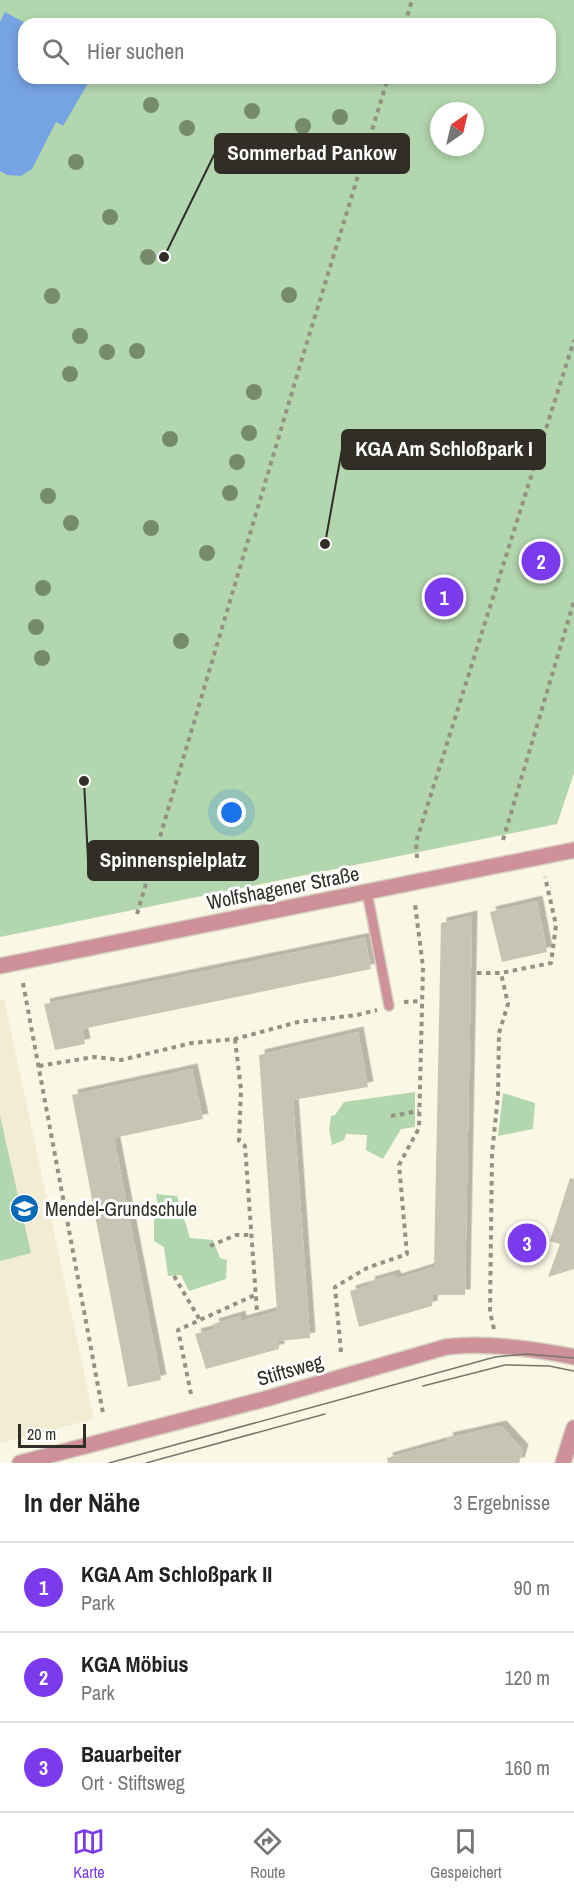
<!DOCTYPE html>
<html lang="de">
<head>
<meta charset="utf-8">
<style>
  :root { --surface:#fff; --page:#f6f6f6; --text:#222; --muted:#767676; --line:#e0e0e0; --accent:#7c3aed }
  body { margin:0; font-family:"Archivo Narrow",sans-serif; background:var(--page); color:var(--text) }
  .compass { position:absolute; left:430px; top:102px; width:54px; height:54px; border-radius:50%; background:var(--surface); box-shadow:0 3px 9px #0003; rotate:34deg }
  .scale { position:absolute; left:18px; bottom:15px; width:68px; box-sizing:border-box; padding-left:6px; border:3px solid #302e27; border-top:0; font-size:16px; line-height:21px; white-space:nowrap; color:#302e27; -webkit-text-stroke:4px #fff; paint-order:stroke }
  .you { position:absolute; left:232px; top:813px; width:21px; height:21px; margin:-15px; border:4px solid #fff; border-radius:50%; background:#1a73e8; box-shadow:0 0 0 9px #1a73e833 }
  .badge { display:grid; place-items:center; width:39px; height:39px; border-radius:50%; background:var(--accent); color:#fff; font-size:20px; font-weight:700 }
  .pin { position:absolute; translate:-50% -50%; border:3px solid #fff; box-shadow:0 2px 6px #0006 }
  .list { margin:0; padding:0; list-style:none }
  h2 { display:flex; justify-content:space-between; align-items:center; height:78px; margin:0; padding:0 24px; font-size:26px }
  h2 small { font-size:20px; font-weight:400; color:var(--muted) }
  .list li { display:grid; grid-template-columns:39px 1fr auto; gap:18px; align-items:center; box-sizing:border-box; height:90px; padding:0 24px; border-top:2px solid var(--line) }
  .list b { display:block; font-size:22px; white-space:nowrap }
  .list p { margin:0; font-size:20px; white-space:nowrap; color:var(--muted) }
  .list em { font-size:20px; font-style:normal; color:var(--muted) }
  .icon { flex:none; width:33px; height:33px; fill:none; stroke:currentColor; stroke-width:2; stroke-linecap:round; stroke-linejoin:round }
  .map { position:relative; flex:none; width:574px; height:1463px; overflow:hidden }
  .search { position:absolute; background:var(--surface); box-shadow:0 3px 9px #0003; left:18px; right:18px; top:18px; height:66px; display:flex; align-items:center; gap:15px; box-sizing:border-box; padding:0 21px; border-radius:18px; color:var(--muted); font-size:22px }
  .sheet { height:348px; background:var(--surface) }
  nav { display:flex; justify-content:space-around; align-items:center; box-sizing:border-box; height:84px; border-top:2px solid var(--line); background:var(--surface); font-size:16px; color:var(--muted) }
  nav a { display:grid; justify-items:center; gap:3px }
  nav .on { color:var(--accent) }
  .map>svg:first-child { display:block }
  .built { fill:#f2ecd3 }
  .green { fill:#b2d6ad; fill-rule:evenodd }
  .water { fill:#76a3e3 }
  .building { fill:#c8c4b3; filter:url(#shadow) }
  .lines { fill:none; stroke-linecap:round; stroke-linejoin:round }
  .service-casing { stroke:#d6d3c3; stroke-width:12 }
  .minor-casing { stroke:#d6d3c3; stroke-width:18 }
  .tertiary-casing { stroke:#d6d3c3; stroke-width:18 }
  .path { stroke:#949185; stroke-width:4; stroke-dasharray:4.5 4.5; stroke-linecap:butt }
  .service { stroke:#ce919a; stroke-width:9 }
  .minor { stroke:#ce919a; stroke-width:15 }
  .tertiary { stroke:#ce919a; stroke-width:15 }
  .tram { stroke:#79776c; stroke-width:1.5 }
  .tree { fill:#768b6b }
  .labels { text-anchor:middle; stroke-width:6; stroke-linejoin:round; paint-order:stroke }
  .street-label { font-size:20px; fill:#302e27; stroke:#fff }
  .poi-label { font-size:20px; fill:#302e27; stroke:#fff; text-anchor:start }
  .leader { fill:none; stroke:#302e27; stroke-width:2 }
  .callout-dot { fill:#302e27; stroke:#fff; stroke-width:2 }
  .callout { fill:#302e27; stroke:#302e27; stroke-width:2 }
  .callout-label { font-size:21px; text-anchor:middle; font-weight:bold; fill:#fff }
</style>
</head>
<body>
<div class="map">
<svg width="574" height="1463" viewBox="0 0 574 1463">
  <defs>
    <filter id="shadow"><feDropShadow dx="5.5" dy="-5.5" stdDeviation="0" flood-color="#0004"/></filter>
  </defs>
  <rect width="100%" height="100%" fill="#fbf7e5"/>
  <polygon class="built" points="4,999 94,1419 0,1443 0,1000"/>
  <g class="green">
    <path d="M0 0H574V773L557 824 0 937ZM24 24H550V78H24ZM439 111H475V147H439Z"/>
    <polygon points="415,1092 415,1127 401,1129 383,1159 366,1150 367,1135 346,1134 344,1140 332,1145 329,1129 331,1116 335,1115 344,1102"/>
    <polygon points="503,1093 535,1103 533,1129 498,1136"/>
    <polygon points="0,1116 31,1253 0,1261"/>
    <polygon points="156,1194 177,1196 190,1238 213,1240 220,1258 227,1260 226,1279 189,1291 181,1275 168,1276 164,1247 154,1241 154,1215 159,1213"/>
  </g>
  <polygon class="water" points="5,12 27,24 24,24 24,78 91,78 63,126 56,122 32,169 21,176 7,175 0,171 0,22"/>
  <g class="building">
    <polygon points="537,901 547,952 502,962 490,912"/>
    <polygon points="472,916 465,1295 433,1295 432,1306 359,1327 350,1291 370,1285 369,1282 394,1275 396,1279 434,1267 441,923"/>
    <polygon points="365,938 371,969 82,1029 85,1044 55,1050 44,1004"/>
    <polygon points="358,1032 368,1087 293,1100 310,1338 279,1341 279,1349 206,1369 195,1334 215,1329 213,1324 240,1316 241,1321 277,1311 259,1055"/>
    <polygon points="192,1069 203,1119 114,1138 161,1380 128,1387 72,1095"/>
    <polygon points="570,1178 574,1179 574,1269 548,1277 560,1244 550,1241"/>
    <polygon points="501,1426 523,1450 519,1463 388,1463 387,1458 448,1441 447,1438"/>
  </g>
  <g class="lines">
    <defs>
      <polyline id="service" points="367,892 389,1006"/>
      <g id="minor">
        <polyline points="0,966 574,850"/>
        <polyline points="563,1463 574,1428"/>
      </g>
      <path id="tertiary" d="M20 1463 265 1399 446 1347C484 1342 537 1349 574 1357"/>
    </defs>
    <use href="#service" class="service-casing"/>
    <use href="#minor" class="minor-casing"/>
    <use href="#tertiary" class="tertiary-casing"/>
    <g class="path">
      <polyline points="405,24 412,0"/>
      <polyline points="503,840 574,601"/>
      <polyline points="417,858 416,842 574,340"/>
      <polyline points="137,914 301,362 388,78"/>
      <polyline points="477,973 501,973 551,963 556,925 545,877"/>
      <polyline points="23,983 103,1413"/>
      <polyline points="404,1002 422,1001"/>
      <polyline points="235,1039 241,1090 239,1141 245,1146 257,1312"/>
      <polyline points="39,1066 94,1057 121,1060 192,1043 235,1039 298,1022 357,1015 377,1010"/>
      <polyline points="391,1116 419,1111"/>
      <polyline points="210,1246 236,1235 251,1235"/>
      <polyline points="174,1276 200,1320"/>
      <polyline points="494,1329 490,1312 492,1154 498,1095 499,1033 508,1004 501,973"/>
      <polyline points="341,1352 335,1287 367,1268 407,1254 399,1165 419,1128 423,967 415,904"/>
      <polyline points="191,1394 178,1330 255,1295"/>
    </g>
    <use href="#service" class="service"/>
    <use href="#minor" class="minor"/>
    <use href="#tertiary" class="tertiary"/>
    <g class="tram">
      <polyline points="423,1386 505,1365 549,1366 574,1371"/>
      <polyline points="109,1463 495,1357 526,1354 574,1358"/>
      <polyline points="146,1463 325,1414"/>
    </g>
  </g>
  <g class="tree">
    <circle cx="151" cy="105" r="8"/>
    <circle cx="252" cy="111" r="8"/>
    <circle cx="340" cy="117" r="8"/>
    <circle cx="303" cy="126" r="8"/>
    <circle cx="187" cy="128" r="8"/>
    <circle cx="76" cy="162" r="8"/>
    <circle cx="110" cy="217" r="8"/>
    <circle cx="148" cy="257" r="8"/>
    <circle cx="289" cy="295" r="8"/>
    <circle cx="52" cy="296" r="8"/>
    <circle cx="80" cy="336" r="8"/>
    <circle cx="137" cy="351" r="8"/>
    <circle cx="107" cy="352" r="8"/>
    <circle cx="70" cy="374" r="8"/>
    <circle cx="254" cy="392" r="8"/>
    <circle cx="249" cy="433" r="8"/>
    <circle cx="170" cy="439" r="8"/>
    <circle cx="237" cy="462" r="8"/>
    <circle cx="230" cy="493" r="8"/>
    <circle cx="48" cy="496" r="8"/>
    <circle cx="71" cy="523" r="8"/>
    <circle cx="151" cy="528" r="8"/>
    <circle cx="207" cy="553" r="8"/>
    <circle cx="43" cy="588" r="8"/>
    <circle cx="36" cy="627" r="8"/>
    <circle cx="181" cy="641" r="8"/>
    <circle cx="42" cy="658" r="8"/>
  </g>
  <defs>
    <symbol id="school-disc" viewBox="-11 -11 22 22"><circle r="9.5" fill="#0869b5" stroke="#fff"/><path d="M0-5L7-2L0 1L-7-2ZM-4 1L0 2.5L4 1V4Q0 6-4 4Z" fill="#fff"/></symbol>
  </defs>
  <g fill-rule="evenodd">
    <use href="#school-disc" x="8" y="1192" width="33" height="33"/>
  </g>
  <g class="labels">
    <g class="street-label">
      <text transform="translate(283 888) rotate(-11)" y="7">Wolfshagener Straße</text>
      <text transform="translate(290 1370) rotate(-16)" y="7">Stiftsweg</text>
    </g>
    <g class="poi-label">
      <text x="45" y="1216">Mendel-Grundschule</text>
    </g>
  </g>
  <path class="leader" d="M164 257L215 153M325 544L342 449M84 781L88 860"/>
  <g class="callout-dot">
    <circle cx="164" cy="257" r="6"/>
    <circle cx="325" cy="544" r="6"/>
    <circle cx="84" cy="781" r="6"/>
  </g>
  <g class="callout">
    <rect x="215" y="134" width="194" height="39" rx="6"/>
    <rect x="342" y="430" width="203" height="39" rx="6"/>
    <rect x="88" y="841" width="170" height="39" rx="6"/>
  </g>
  <g class="callout-label">
    <text x="312" y="160">Sommerbad Pankow</text>
    <text x="444" y="456">KGA Am Schloßpark I</text>
    <text x="173" y="867">Spinnenspielplatz</text>
  </g>
</svg>
<svg class="compass" viewBox="-18 -18 36 36"><path d="M0-13l5 13h-10z" fill="#e53935"/><path d="M0 13l5-13h-10z" fill="#767676"/></svg>
<div class="scale">20 m</div>
<div class="you"></div>
<div class="pin badge" style="left:444px;top:597px">1</div>
<div class="pin badge" style="left:541px;top:561px">2</div>
<div class="pin badge" style="left:527px;top:1243px">3</div>
<div class="search"><svg class="icon" aria-label="search" viewBox="0 0 24 24"><circle cx="10" cy="10" r="6"/><path d="M15 15l6 6"/></svg>Hier suchen</div>
</div>
<section class="sheet">
<h2>In der Nähe<small>3 Ergebnisse</small></h2>
<ul class="list">
<li><span class="badge">1</span><div><b>KGA Am Schloßpark II</b><p>Park</p></div><em>90 m</em></li>
<li><span class="badge">2</span><div><b>KGA Möbius</b><p>Park</p></div><em>120 m</em></li>
<li><span class="badge">3</span><div><b>Bauarbeiter</b><p>Ort · Stiftsweg</p></div><em>160 m</em></li>
</ul>
</section>
<nav>
<a class="on"><svg class="icon" aria-label="map" viewBox="0 0 24 24"><path d="M3 6l6-2 6 2 6-2v14l-6 2-6-2-6 2zM9 4v14M15 6v14"/></svg>Karte</a>
<a><svg class="icon" aria-label="directions" viewBox="0 0 24 24"><path d="M12 3l9 9-9 9-9-9zM9 14v-3h6M13 9l2 2-2 2"/></svg>Route</a>
<a><svg class="icon" aria-label="saved" viewBox="0 0 24 24"><path d="M7 4h10v16l-5-4-5 4z"/></svg>Gespeichert</a>
</nav>
</body>
</html>
